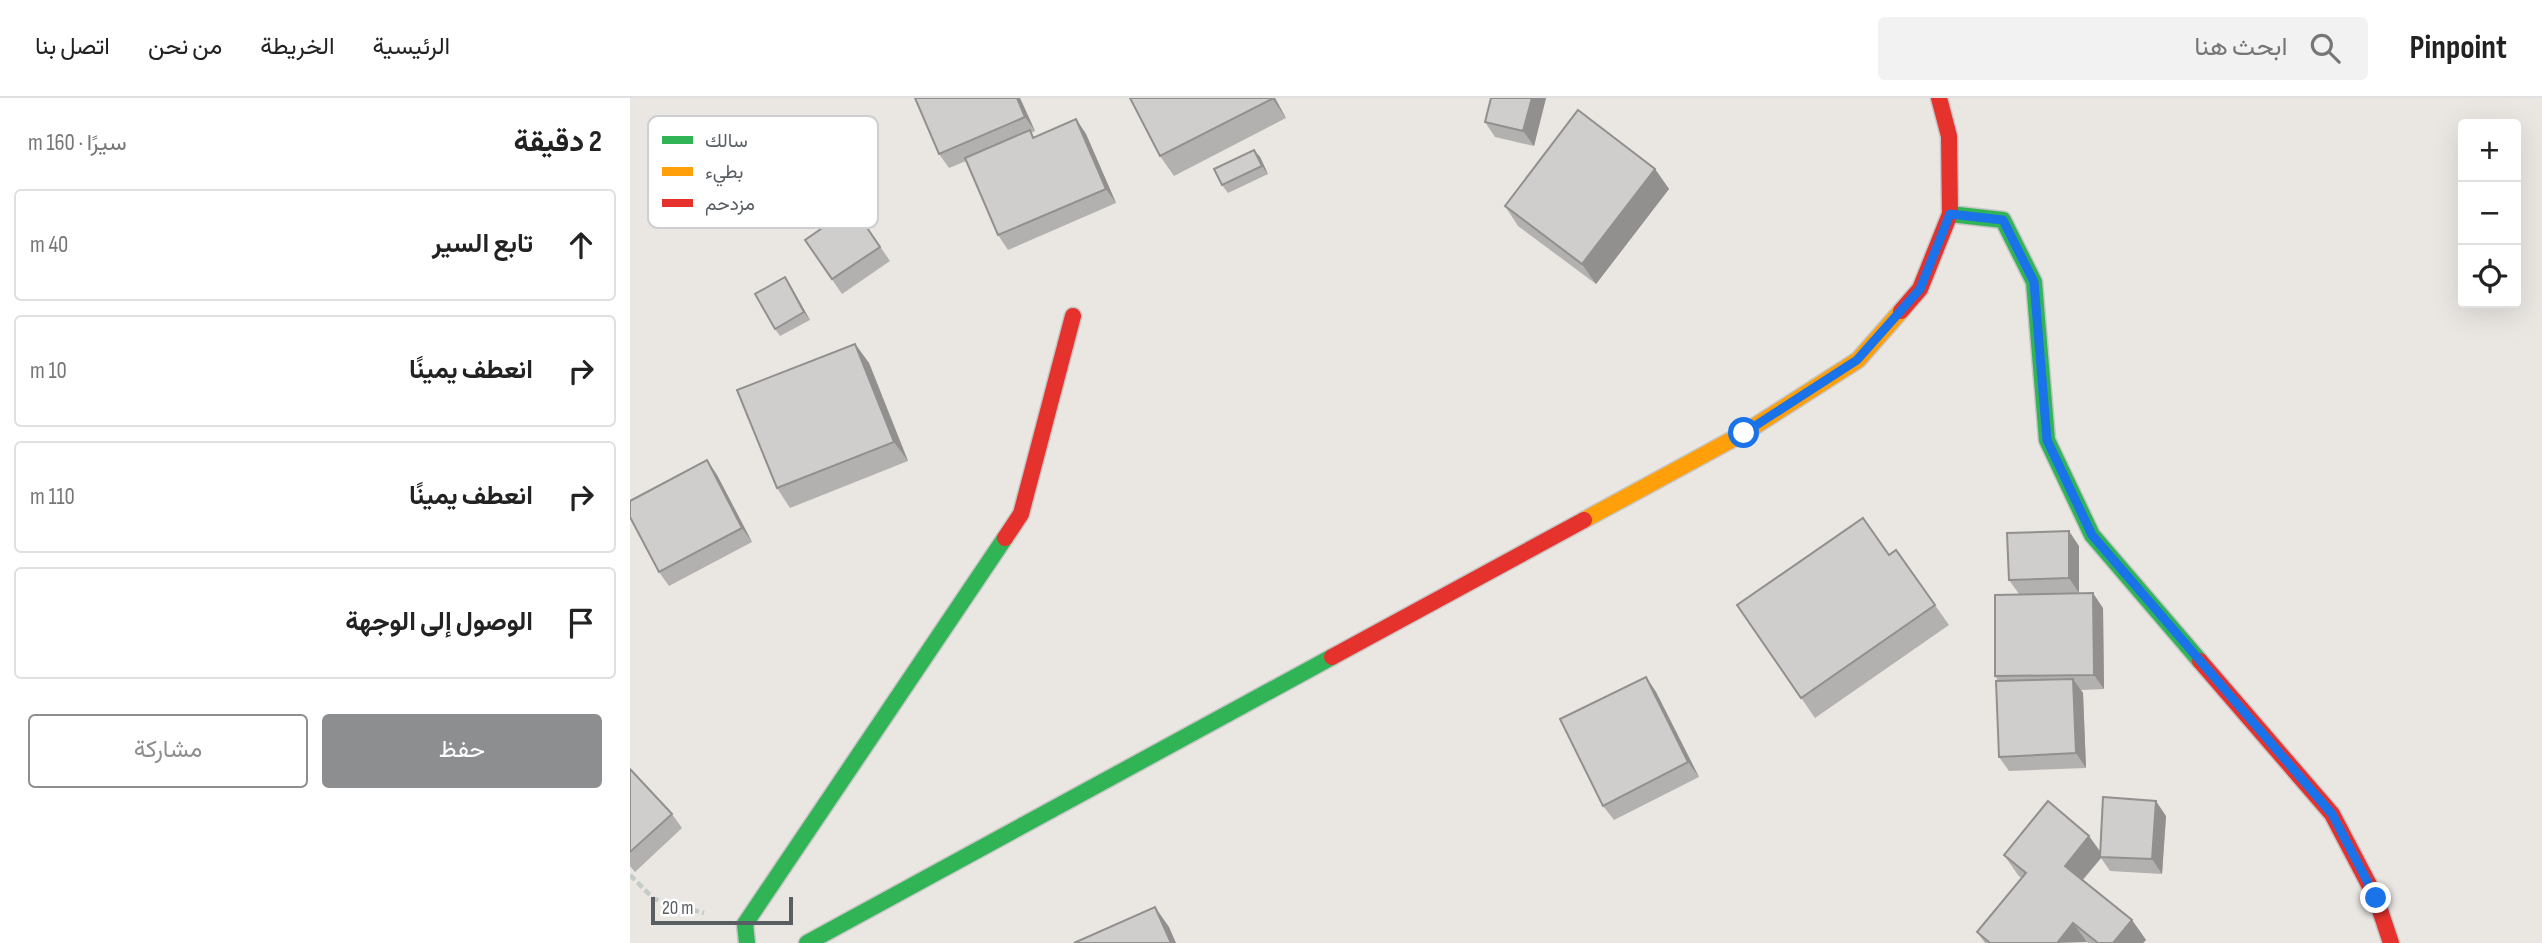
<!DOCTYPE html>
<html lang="ar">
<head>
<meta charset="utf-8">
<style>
  :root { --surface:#fff; --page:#f2f2f2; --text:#222; --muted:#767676; --line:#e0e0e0; --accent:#8c8e8f }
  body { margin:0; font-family:"Sofia Sans Condensed",Vazirmatn,sans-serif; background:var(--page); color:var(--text); direction:rtl }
  .controls { position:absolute; right:21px; top:21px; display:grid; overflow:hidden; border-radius:7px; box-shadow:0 7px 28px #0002 }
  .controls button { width:63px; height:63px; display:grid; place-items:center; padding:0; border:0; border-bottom:2px solid var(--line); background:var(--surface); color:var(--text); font:35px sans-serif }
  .scale { position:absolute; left:21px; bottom:18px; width:142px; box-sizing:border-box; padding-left:7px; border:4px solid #595e62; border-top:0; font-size:19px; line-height:24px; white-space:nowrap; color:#595e62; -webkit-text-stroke:5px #fff; paint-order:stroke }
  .stop { position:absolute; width:21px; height:21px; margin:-16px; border:5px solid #1a73e8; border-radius:50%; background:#fff }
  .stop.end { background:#1a73e8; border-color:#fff; box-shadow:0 2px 7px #0008 }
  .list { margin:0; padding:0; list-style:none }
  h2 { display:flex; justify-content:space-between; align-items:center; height:91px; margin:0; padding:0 28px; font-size:30px }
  h2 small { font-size:23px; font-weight:400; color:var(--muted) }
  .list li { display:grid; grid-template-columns:46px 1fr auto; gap:21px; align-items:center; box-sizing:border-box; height:112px; margin:0 14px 14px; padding:0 14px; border:2px solid var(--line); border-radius:7px }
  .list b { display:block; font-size:26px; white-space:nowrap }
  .list em { font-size:23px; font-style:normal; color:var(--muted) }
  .actions { display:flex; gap:14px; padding:21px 28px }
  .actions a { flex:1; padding:16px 0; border:2px solid var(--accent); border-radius:7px; text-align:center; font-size:24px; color:var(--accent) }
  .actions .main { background:var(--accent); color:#fff }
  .icon { flex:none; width:38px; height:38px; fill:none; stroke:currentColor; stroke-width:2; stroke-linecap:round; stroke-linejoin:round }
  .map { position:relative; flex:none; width:1912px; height:845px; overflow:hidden; direction:ltr }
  header { display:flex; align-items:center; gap:42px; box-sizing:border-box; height:98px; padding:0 35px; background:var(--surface); border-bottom:2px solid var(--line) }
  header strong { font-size:33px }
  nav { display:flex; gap:38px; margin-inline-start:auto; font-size:24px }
  .search { width:490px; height:63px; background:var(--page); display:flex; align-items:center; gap:18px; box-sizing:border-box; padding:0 24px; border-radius:7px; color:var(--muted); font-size:26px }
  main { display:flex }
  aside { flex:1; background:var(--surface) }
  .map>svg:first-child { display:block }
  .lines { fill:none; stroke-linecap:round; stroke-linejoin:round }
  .fast-casing { stroke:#c6c6c6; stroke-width:19 }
  .slow-casing { stroke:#c6c6c6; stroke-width:19 }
  .jam-casing { stroke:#c6c6c6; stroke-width:19 }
  .path { stroke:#c5cbc7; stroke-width:4.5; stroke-dasharray:7 3.5; stroke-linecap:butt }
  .fast { stroke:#30b455; stroke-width:16 }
  .slow { stroke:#ff9f0a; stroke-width:16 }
  .jam { stroke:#e5322d; stroke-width:16 }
  .wall { fill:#b3b1af }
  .shaded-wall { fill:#92908f }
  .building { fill:#d0cecc; stroke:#92908f; stroke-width:2 }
  .route { stroke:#1a73e8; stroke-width:9 }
  .key { fill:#fff; stroke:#cdcfd0; stroke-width:2 }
  .key-label { font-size:19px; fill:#595e62 }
</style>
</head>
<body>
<header>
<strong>Pinpoint</strong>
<div class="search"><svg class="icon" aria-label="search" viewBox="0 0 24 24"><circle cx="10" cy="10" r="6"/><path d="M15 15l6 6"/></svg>ابحث هنا</div>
<nav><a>الرئيسية</a><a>الخريطة</a><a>من نحن</a><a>اتصل بنا</a></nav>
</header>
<main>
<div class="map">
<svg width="1912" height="845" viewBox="0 0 1912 845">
  <rect width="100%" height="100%" fill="#eae7e3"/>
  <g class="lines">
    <defs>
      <g id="fast">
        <polyline points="1320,116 1373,122 1404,184 1417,342 1462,437 1570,563"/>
        <polyline points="117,845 115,826 375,440"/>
        <polyline points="177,845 702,559"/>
      </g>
      <polyline id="slow" points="954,422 1114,335 1228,262 1271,213"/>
      <g id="jam">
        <polyline points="1271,213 1290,191 1320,116 1319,38 1309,0"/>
        <polyline points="375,440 391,416 443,218"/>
        <polyline points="702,559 954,422"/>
        <polyline points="1570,563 1702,716 1746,800 1761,845"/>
      </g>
    </defs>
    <use href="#fast" class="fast-casing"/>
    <use href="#slow" class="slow-casing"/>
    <use href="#jam" class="jam-casing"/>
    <polyline class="path" points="0,777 24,801 74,815"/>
    <use href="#fast" class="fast"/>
    <use href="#slow" class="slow"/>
    <use href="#jam" class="jam"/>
  </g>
  <g class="wall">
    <polygon points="390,0 405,33 401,35 404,39 446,21 456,36 486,105 378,152 368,137 336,63 319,70 309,56"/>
    <polygon points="500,0 645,0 656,20 544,78 530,58"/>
    <polygon points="861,0 916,0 904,48 865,39 855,24"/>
    <polygon points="624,52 630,59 638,76 598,95 592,87"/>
    <polygon points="1025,71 1039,91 966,186 888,128 875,108"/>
    <polygon points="223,109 260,163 212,196 175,142"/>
    <polygon points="160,187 180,222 150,238 145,231"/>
    <polygon points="225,246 239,265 278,363 160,410 147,390"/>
    <polygon points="77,362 87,377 122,444 39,488 29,474"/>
    <polygon points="1449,448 1449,495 1412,496 1473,510 1474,591 1451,592 1453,595 1456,670 1379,673 1369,659 1368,583 1365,578 1389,496 1379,482"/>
    <polygon points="1266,452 1319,527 1185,620 1107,507 1259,457"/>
    <polygon points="1016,579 1026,594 1069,679 984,722 973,708"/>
    <polygon points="0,671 42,716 52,730 5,774 0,768"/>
    <polygon points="1536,718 1532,776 1480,773 1471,760 1453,782 1502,822 1516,842 1513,845 1458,845 1388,777 1374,757 1459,738 1470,753"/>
    <polygon points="1347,834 1360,845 1355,845"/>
  </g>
  <g class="shaded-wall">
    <polygon points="387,0 390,0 405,33 395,19"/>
    <polygon points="642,0 645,0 656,20"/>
    <polygon points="902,0 916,0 904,48 893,33"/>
    <polygon points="446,21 456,36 486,105 476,91"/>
    <polygon points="624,52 630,59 638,76 632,68"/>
    <polygon points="1025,71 1039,91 966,186 952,166"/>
    <polygon points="155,179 160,187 180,222 174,214"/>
    <polygon points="225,246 239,265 278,363 264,344"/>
    <polygon points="77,362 87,377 122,444 112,430"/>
    <polygon points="1439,433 1449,448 1449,495 1439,480"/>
    <polygon points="1463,495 1473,510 1474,591 1464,577"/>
    <polygon points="1016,579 1026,594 1069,679 1058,664"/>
    <polygon points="1443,581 1453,595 1456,670 1446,655"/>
    <polygon points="1526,703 1536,718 1532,776 1522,761"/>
    <polygon points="1459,738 1473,758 1470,759 1471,760 1448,787 1435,768"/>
    <polygon points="525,809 539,829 546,845 541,845"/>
    <polygon points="1502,822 1516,842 1513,845 1483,845"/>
    <polygon points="1443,825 1457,844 1427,845"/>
  </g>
  <g class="building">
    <polygon points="285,0 387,0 395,19 309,56"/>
    <polygon points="500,0 642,0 642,1 530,58"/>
    <polygon points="861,0 902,0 893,33 855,24"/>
    <polygon points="948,12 1025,71 952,166 875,108"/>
    <polygon points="446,21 476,91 368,137 335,60 400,32 403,40"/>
    <polygon points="624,52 632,68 592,87 584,71"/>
    <polygon points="223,109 250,149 202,181 175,142"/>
    <polygon points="155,179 174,214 145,231 125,196"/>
    <polygon points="225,246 264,344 147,390 107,292"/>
    <polygon points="77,362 112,430 29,474 0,419 0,403"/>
    <polygon points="1233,420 1259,457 1266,452 1305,507 1171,600 1107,507"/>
    <polygon points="1439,433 1439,480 1379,482 1377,435"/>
    <polygon points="1463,495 1464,577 1365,578 1365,497"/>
    <polygon points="1016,579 1058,664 973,708 930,621"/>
    <polygon points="1443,581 1446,655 1369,659 1366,583"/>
    <polygon points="0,671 42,716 0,754"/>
    <polygon points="1473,699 1526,703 1522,761 1470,759"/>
    <polygon points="1418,703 1459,738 1435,768 1502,822 1483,845 1468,845 1443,825 1427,845 1360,845 1347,834 1396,775 1374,757"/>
    <polygon points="525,809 541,845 444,845"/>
  </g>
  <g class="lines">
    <polyline class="route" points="1114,335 1227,262 1290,191 1320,116 1373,122 1404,184 1417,342 1462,437 1702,716 1746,800"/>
  </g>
  <rect x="18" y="18" width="230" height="112" rx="10" class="key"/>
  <rect x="32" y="38" width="31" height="8" fill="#30b455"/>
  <rect x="32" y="69" width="31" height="9" fill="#ff9f0a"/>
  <rect x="32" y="101" width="31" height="8" fill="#e5322d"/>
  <g class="key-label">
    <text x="75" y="49">سالك</text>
    <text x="75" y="80">بطيء</text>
    <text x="75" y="112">مزدحم</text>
  </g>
</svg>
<div class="controls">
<button>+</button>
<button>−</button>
<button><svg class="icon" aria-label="locate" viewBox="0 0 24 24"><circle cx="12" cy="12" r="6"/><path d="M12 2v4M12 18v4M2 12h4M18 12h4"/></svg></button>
</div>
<div class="scale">20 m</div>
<div class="stop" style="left:1114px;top:335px"></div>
<div class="stop end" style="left:1746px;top:800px"></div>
</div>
<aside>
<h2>2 دقيقة<small>سيرًا · 160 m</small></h2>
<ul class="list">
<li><svg class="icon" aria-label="ahead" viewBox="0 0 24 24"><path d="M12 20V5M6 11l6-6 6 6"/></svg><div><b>تابع السير</b></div><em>40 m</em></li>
<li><svg class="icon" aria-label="right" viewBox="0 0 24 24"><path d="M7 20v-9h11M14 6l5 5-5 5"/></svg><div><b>انعطف يمينًا</b></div><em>10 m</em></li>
<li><svg class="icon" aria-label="right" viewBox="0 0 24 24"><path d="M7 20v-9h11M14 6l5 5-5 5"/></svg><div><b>انعطف يمينًا</b></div><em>110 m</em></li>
<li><svg class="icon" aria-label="arrive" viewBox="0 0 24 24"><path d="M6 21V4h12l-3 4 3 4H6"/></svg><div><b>الوصول إلى الوجهة</b></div></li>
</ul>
<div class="actions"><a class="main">حفظ</a><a>مشاركة</a></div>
</aside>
</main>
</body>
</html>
